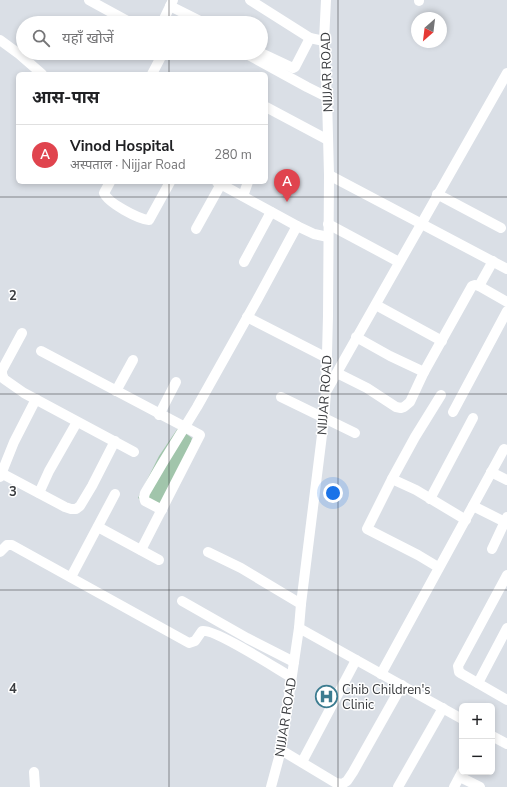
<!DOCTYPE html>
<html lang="hi">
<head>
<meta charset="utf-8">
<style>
  :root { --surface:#fff; --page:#f6f6f6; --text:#202124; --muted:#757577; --line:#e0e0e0; --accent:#3c7c90 }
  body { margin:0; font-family:"Nunito Sans","Noto Sans Devanagari",sans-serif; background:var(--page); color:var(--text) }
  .controls { position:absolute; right:12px; bottom:12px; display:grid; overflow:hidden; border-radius:6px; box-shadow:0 2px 6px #0003 }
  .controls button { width:36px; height:36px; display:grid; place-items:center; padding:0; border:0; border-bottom:1px solid var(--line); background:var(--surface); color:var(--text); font:20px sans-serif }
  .compass { position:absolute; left:411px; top:12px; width:36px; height:36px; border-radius:50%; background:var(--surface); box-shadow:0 2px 6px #0003; rotate:208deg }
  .you { position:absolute; left:333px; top:493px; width:14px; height:14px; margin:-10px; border:3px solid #fff; border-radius:50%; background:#1a73e8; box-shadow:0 0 0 6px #1a73e833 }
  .badge { display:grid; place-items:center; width:26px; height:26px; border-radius:50%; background:var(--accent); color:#fff; font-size:13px; font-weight:700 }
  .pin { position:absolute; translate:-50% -33px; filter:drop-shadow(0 1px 2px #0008) }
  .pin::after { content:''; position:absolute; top:21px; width:14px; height:12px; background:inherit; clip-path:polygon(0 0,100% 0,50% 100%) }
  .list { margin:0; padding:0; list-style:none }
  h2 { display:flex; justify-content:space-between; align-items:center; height:52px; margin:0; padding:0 16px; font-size:17px }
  h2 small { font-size:13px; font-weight:400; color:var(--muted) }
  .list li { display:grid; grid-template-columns:26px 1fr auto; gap:12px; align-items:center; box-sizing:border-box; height:60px; padding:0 16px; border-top:1px solid var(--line) }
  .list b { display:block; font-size:15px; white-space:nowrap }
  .list p { margin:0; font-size:13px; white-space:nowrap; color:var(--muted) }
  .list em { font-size:13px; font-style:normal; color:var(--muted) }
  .icon { flex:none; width:22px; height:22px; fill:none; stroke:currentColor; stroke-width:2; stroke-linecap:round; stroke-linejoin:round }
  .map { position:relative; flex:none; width:507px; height:787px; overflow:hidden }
  .search { position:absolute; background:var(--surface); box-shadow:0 2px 6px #0003; left:16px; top:16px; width:252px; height:44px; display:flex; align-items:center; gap:10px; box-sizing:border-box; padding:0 14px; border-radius:22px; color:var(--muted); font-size:15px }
  .panel { position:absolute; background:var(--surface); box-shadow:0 2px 6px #0003; left:16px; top:72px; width:252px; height:112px; border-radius:6px }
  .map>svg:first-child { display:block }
  .green { fill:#a1c5ab }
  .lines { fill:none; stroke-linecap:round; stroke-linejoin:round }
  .minor { stroke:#fff; stroke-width:10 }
  .grid { fill:none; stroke:#3a3c3f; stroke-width:1; stroke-opacity:0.55 }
  .labels { text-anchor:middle; stroke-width:3; stroke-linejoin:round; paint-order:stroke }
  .street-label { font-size:13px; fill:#3a3c3f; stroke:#fff }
  .poi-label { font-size:13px; fill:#3a3c3f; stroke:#fff; text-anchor:start }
  .grid-label { font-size:13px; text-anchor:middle; font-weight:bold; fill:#3a3c3f; stroke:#fff; stroke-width:3; stroke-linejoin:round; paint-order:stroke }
</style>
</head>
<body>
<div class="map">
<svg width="507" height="787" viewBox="0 0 507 787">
  <rect width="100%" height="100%" fill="#dadfe6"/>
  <polygon class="green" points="178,428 192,438 188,453 158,510 138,498 159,456"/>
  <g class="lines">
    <g class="minor">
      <polyline points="89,0 131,23"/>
      <polyline points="250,0 310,38 324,41"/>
      <polyline points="419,1 419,0"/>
      <polyline points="170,6 204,23"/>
      <polyline points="162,23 173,0"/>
      <polyline points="0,40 19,54 42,74"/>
      <polyline points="245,53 307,87 327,97"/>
      <polyline points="261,53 293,68 295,67 310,38"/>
      <polyline points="152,74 163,53"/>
      <polyline points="266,107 328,140"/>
      <polyline points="329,175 507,269"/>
      <path d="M110 182 104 193C108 203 138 219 149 220L170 182"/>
      <polyline points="217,182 297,226 314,234 328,237"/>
      <polyline points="437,194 501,228"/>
      <polyline points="243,196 248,182"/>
      <polyline points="328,224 399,262"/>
      <polyline points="196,229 221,184"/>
      <polyline points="244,262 271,212"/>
      <polyline points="479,286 493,261"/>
      <polyline points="376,305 442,341"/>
      <polyline points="247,317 327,358"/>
      <polyline points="22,333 2,370 2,374 4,379 24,393 134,452"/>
      <polyline points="356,337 390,356 424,372"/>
      <polyline points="41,351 200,435 141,550"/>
      <polyline points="337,373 367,388 396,407 401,408 404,407 410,402 424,372 472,286 475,285 479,286 507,302"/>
      <polyline points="327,390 507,73"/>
      <polyline points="116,391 133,360"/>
      <polyline points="281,397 355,433"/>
      <polyline points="453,412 507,311"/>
      <polyline points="159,415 176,382"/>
      <polyline points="491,472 507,480"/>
      <polyline points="1,473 65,507 71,509 76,509 80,506 92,486 115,441"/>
      <polyline points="0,477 14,442 36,399"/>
      <polyline points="392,479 416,490 466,520"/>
      <polyline points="39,493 49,471 77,422"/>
      <polyline points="430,499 473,418"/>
      <polyline points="473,506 507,523"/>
      <polyline points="162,510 145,501 144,497 145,493 162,464 197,407 257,300 297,226"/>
      <polyline points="98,527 159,560"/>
      <polyline points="492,549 507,517"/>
      <path d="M0 552 7 545H12L189 643 195 641 202 631C214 628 277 669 291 677"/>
      <polyline points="208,552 241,568 301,604"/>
      <polyline points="438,567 418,555 367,529 392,479 415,437 441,395"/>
      <polyline points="507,575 458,666 459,672 462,674 507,700"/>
      <polyline points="71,577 115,494"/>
      <polyline points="182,601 247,638 294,662"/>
      <polyline points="299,628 462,719"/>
      <polyline points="381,674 504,449"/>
      <polyline points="478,683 507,628"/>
      <polyline points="492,736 507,744"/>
      <polyline points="281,750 336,783 342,784 347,781 353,772 402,685"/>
      <polyline points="302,762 356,660"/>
      <polyline points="34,772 35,787"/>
      <polyline points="460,777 480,787"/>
      <polyline points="271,787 281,750 299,628 301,604 324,419 326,392 328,316 329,175 327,97 324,41 326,0"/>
      <polyline points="398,787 443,708"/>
      <polyline points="454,787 462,772"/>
    </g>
  </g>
  <path class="grid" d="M169 0V23M338 0V787M169 53V74M169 182V787M0 197H507M0 394H507M0 590H507"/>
  <defs>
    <symbol id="hospital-ring" viewBox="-11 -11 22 22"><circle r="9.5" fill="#fff" stroke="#3c7c90" stroke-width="1.5"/><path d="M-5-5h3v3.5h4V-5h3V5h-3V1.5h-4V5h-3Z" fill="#3c7c90"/></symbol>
  </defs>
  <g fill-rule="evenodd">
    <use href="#hospital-ring" x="314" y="684" width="25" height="25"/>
  </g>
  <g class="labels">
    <g class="street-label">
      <text transform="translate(326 72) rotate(-92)" y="5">NIJJAR ROAD</text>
      <text transform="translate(324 395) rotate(-86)" y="5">NIJJAR ROAD</text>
      <text transform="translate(285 717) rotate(-81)" y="5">NIJJAR ROAD</text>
    </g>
    <g class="poi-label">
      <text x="342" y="694">Chib Children's<tspan x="342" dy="15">Clinic</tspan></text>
    </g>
  </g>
  <g class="grid-label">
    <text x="13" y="300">2</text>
    <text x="13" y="496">3</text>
    <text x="13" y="693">4</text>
  </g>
</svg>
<div class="controls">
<button>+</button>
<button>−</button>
</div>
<svg class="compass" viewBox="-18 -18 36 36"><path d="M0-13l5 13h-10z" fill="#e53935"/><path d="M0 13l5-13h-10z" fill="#757577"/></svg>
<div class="you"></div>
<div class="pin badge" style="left:287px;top:202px;background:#e0444e">A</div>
<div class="search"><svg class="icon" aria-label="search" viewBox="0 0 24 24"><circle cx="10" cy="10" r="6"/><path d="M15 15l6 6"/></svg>यहाँ खोजें</div>
<section class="panel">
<h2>आस-पास<small></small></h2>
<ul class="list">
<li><span class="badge" style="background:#e0444e">A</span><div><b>Vinod Hospital</b><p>अस्पताल · Nijjar Road</p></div><em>280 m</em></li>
</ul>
</section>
</div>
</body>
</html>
